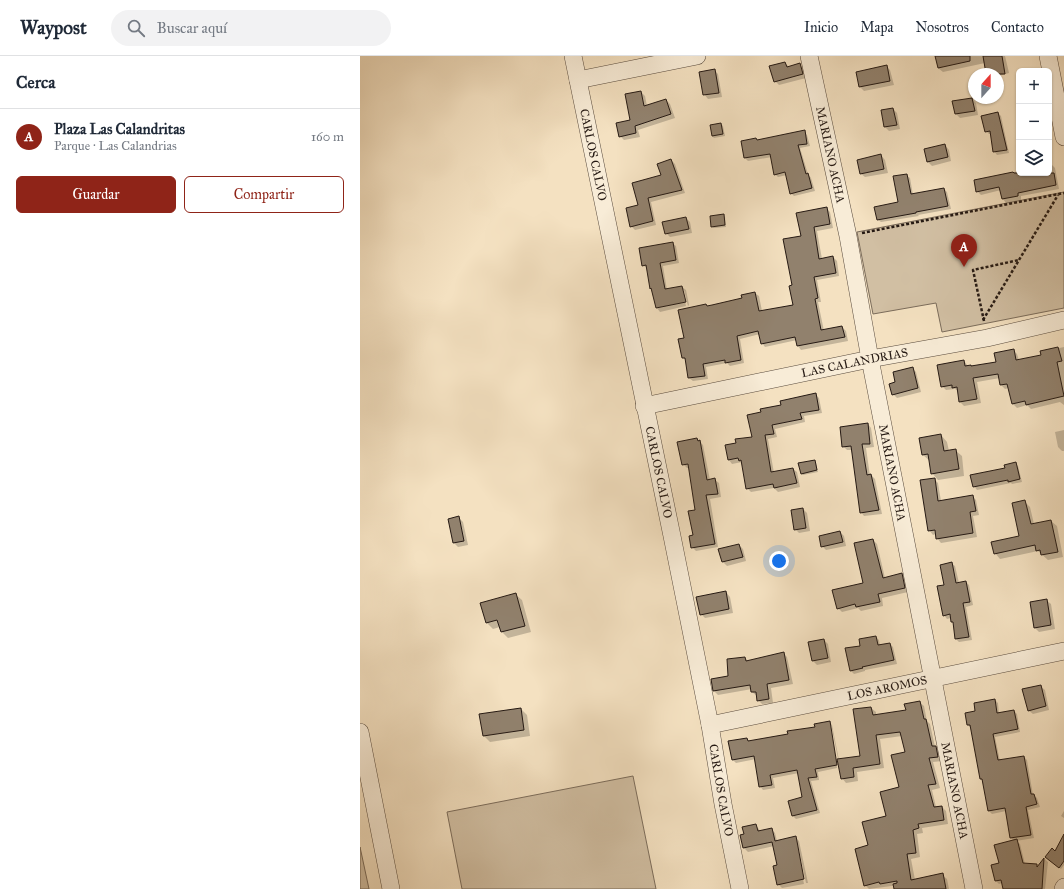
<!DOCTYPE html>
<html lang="es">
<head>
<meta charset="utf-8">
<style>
  :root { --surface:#fff; --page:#f2f2f3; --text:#1f2937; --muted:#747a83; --line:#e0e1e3; --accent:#8f2418 }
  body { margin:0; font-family:"IM FELL Great Primer",serif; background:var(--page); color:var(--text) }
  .controls { position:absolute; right:12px; top:12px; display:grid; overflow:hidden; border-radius:6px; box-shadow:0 1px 3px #0004 }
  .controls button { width:36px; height:36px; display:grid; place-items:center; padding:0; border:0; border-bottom:1px solid var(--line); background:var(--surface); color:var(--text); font:20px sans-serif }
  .compass { position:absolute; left:608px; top:12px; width:36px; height:36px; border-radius:50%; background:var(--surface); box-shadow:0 1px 3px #0004; rotate:21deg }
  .you { position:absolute; left:419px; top:505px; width:14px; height:14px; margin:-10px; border:3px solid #fff; border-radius:50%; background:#1a73e8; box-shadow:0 0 0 6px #1a73e833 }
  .badge { display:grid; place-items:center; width:26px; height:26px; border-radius:50%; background:var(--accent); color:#fff; font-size:13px; font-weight:700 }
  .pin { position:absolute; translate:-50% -33px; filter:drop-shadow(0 1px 2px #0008) }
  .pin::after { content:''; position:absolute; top:21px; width:14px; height:12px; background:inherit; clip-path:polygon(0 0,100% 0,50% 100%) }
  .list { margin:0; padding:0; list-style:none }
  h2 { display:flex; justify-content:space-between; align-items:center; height:52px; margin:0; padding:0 16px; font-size:17px }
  h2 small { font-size:13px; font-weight:400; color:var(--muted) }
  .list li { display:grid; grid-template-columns:26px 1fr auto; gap:12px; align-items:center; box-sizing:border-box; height:56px; padding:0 16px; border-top:1px solid var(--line) }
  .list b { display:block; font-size:15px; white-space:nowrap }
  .list p { margin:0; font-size:13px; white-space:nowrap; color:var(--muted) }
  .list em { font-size:13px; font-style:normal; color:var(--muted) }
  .actions { display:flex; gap:8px; padding:12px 16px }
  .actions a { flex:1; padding:9px 0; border:1px solid var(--accent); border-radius:6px; text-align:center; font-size:14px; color:var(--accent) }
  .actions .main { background:var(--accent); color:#fff }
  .icon { flex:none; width:22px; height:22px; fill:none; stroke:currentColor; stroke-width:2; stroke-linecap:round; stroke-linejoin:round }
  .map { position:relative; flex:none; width:704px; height:833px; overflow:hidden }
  header { display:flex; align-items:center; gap:24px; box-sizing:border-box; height:56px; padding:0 20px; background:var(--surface); border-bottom:1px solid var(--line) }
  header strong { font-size:19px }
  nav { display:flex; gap:22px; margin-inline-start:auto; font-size:14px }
  .search { width:280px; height:36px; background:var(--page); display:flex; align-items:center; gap:10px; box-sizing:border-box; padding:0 14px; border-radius:22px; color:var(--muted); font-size:15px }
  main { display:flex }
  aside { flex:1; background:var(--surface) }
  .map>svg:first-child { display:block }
  .green { fill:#d1bfa3; stroke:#7b6c5b }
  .shadow { fill:#0003 }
  .building { fill:#91816d; stroke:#251913 }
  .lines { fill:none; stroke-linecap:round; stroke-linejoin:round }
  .street-casing { stroke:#594b3e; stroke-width:18 }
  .path { stroke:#251913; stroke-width:2.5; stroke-dasharray:3 2; stroke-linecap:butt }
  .street { stroke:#f8ecd7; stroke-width:17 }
  .labels { text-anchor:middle; stroke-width:3; stroke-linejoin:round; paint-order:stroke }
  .street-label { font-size:12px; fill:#251913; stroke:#f8ecd7 }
</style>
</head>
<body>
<header>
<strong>Waypost</strong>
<div class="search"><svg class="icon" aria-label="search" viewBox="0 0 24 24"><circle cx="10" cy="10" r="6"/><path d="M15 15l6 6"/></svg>Buscar aquí</div>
<nav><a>Inicio</a><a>Mapa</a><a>Nosotros</a><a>Contacto</a></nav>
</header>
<main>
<aside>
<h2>Cerca<small></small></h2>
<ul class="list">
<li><span class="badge">A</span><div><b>Plaza Las Calandritas</b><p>Parque · Las Calandrias</p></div><em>160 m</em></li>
</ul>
<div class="actions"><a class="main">Guardar</a><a>Compartir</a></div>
</aside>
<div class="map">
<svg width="704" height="833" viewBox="0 0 704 833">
  <rect width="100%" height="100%" fill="#f4e1c1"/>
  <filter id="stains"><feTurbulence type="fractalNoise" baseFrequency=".005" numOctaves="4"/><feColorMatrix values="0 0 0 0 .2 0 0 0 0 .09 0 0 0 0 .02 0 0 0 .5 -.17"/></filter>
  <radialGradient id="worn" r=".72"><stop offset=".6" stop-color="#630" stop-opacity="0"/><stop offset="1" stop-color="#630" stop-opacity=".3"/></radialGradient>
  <g class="green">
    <polygon points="704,136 704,252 582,276 576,247 513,258 497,176"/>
    <polygon points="273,720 296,833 102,833 87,756"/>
    <polygon points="0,791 9,833 0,833"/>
  </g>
  <g class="shadow">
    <polygon points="576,0 645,0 649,17 638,20 638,18 628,18 625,7 583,16 578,12"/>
    <polygon points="425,7 429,11 439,8 443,12 446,22 419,29 415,25"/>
    <polygon points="526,10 530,14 534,29 504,35 500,31"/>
    <polygon points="354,14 358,18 362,41 348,43 344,38"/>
    <polygon points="281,36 285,40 287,50 306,44 310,48 315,62 278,74 280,81 264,84 260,80 271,64"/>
    <polygon points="612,43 616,47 618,59 600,62 596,58 593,46"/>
    <polygon points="533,53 537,57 540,73 529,75 525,71"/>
    <polygon points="638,57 641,60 649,97 637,99 634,95 631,78 629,78 626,75"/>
    <polygon points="361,68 363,70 365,80 354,82 352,80"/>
    <polygon points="444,76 447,79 450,90 440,92 448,118 451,122 455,135 434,140 431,137 427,119 418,121 415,118 412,101 388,105 385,102 397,84"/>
    <polygon points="585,89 589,94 591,105 572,110 568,106"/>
    <polygon points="521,99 525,104 528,117 505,121 500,117"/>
    <polygon points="311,104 315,108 325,137 291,146 296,169 275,174 271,170 279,150 303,120"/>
    <polygon points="691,108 695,112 699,133 661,140 661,144 646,147 643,143 641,134 621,139 617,135 615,125 659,115 659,117 689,117 689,109"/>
    <polygon points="546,119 550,122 553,139 584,133 587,136 591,153 558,159 559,160 521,166 517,163 539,147"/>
    <polygon points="466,152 470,156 473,172 457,175 462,203 473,201 477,205 479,220 457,224 461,246 458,246 464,275 482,271 486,275 488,285 441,294 438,290 437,284 405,291 402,287 400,278 380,283 384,307 370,310 367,307 346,311 348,323 333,325 329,322 326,305 323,301 325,283 348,251 383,243 395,237 399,240 402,255 434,249 433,230 442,181"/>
    <polygon points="363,160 365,161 366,171 354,172 352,171"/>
    <polygon points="326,162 330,166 332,177 310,181 306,177"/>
    <polygon points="312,187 316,190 319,207 303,210 307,234 322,231 326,234 329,249 328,250 324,234 322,234 326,250 300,256 297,252 288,213 283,209"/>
    <polygon points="704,291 704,349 700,346 671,353 667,349 657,352 653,348 649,332 645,333 641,329 640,322 617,326 621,347 604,350 600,346 598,335 595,333 586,334 582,330 604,305 608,310 612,311 637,306 653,294 657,298 659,304 682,300 681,296"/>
    <polygon points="552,312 556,316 561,336 537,342 533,338 536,327"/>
    <polygon points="455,338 459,342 462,357 444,360 445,366 415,373 417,381 408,383 414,417 433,413 437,416 440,431 418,436 414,432 391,436 387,432 382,406 372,408 369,404 366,390 377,387 393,381 422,350"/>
    <polygon points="508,368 511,372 514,391 506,392 510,420 511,419 515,423 522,458 504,460 501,456 492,394 487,394 483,390"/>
    <polygon points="704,374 704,395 702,395 698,391 695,376"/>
    <polygon points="581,379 587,386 589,395 595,394 602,400 604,420 578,424 572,417 570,405 563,399"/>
    <polygon points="337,383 343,389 350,424 355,424 359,427 361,441 350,443 358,491 336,495 332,491 336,455 330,412 327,412 323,408"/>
    <polygon points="454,405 456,407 458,416 443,419 442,418"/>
    <polygon points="655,407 658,410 662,426 652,428 651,427 617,434 614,430"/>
    <polygon points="574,423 578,427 581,445 612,440 616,444 619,459 613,460 617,481 581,487 577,482 576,478 573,479 569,474"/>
    <polygon points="664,445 670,451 674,468 691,465 697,470 703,501 688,504 678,495 640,503 635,497 660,481"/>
    <polygon points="443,453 447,457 450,475 439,477 435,473"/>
    <polygon points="99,462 103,466 108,489 98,491 94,487"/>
    <polygon points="480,476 484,480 486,490 466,494 462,490"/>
    <polygon points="513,484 517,488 525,522 542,518 545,522 548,536 522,542 523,550 501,555 498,552 482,556 478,552 504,528"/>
    <polygon points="379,489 383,493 386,505 367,510 363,506"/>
    <polygon points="591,507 595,510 599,527 606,526 609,529 613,549 606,551 612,584 599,586 596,583 594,567 591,562 587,563 584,559 586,530"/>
    <polygon points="366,536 370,541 373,557 345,562 341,558"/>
    <polygon points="155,538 162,544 171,576 148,582 142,576 140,571 133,573 127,567"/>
    <polygon points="686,544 691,548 695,573 679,576 675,572"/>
    <polygon points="516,581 519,584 520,590 530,588 533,591 537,608 505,614 505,615 494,618 490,614 501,590"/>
    <polygon points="464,584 468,588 471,606 457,609 453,605 449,587"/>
    <polygon points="423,597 427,601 433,628 411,632 413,647 402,648 398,644 397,640 392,636 392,633 358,639 354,635 370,621 385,602 388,605"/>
    <polygon points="680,630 685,634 689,654 673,658 668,654"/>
    <polygon points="635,644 638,647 639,658 654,655 657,658 660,676 635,681 640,705 664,701 667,704 673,739 677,742 680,751 668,754 674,782 656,785 660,788 665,808 676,809 678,811 685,803 688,806 685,833 644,833 642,827 639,828 636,825 640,808 654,785 651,782 646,755 632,758 629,755 624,726 621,723 611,672 608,669 616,656"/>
    <polygon points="559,646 564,650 567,665 570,668 575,691 580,695 582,705 573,706 580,732 572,734 576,751 582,751 586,755 588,768 562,772 563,777 557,778 560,801 551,803 555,824 582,819 587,823 589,833 539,833 539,829 509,833 505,829 509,790 527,761 540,732 546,697 542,680 520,683 524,712 497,716 498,725 486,727 482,722 471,668 469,668 477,712 458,716 459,724 451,725 460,757 436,763 433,760 443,742 439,717 413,722 415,732 403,734 400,730 396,703 376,707 373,704 387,683 389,685 429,679 456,671 469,666 472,669 479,704 501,701 511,652 516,656 516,659 547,655"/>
    <polygon points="161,653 167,659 170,680 130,686 124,680 120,659"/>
    <polygon points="704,755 704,762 701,760"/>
    <polygon points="396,769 400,775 411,773 415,777 417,785 435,781 439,785 448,827 446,827 437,784 435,784 444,828 422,832 418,828 418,810 414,790 388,796 384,792 381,779 385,779"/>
    <polygon points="704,784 704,809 701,813 688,803 695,796"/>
  </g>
  <g class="building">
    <polygon points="575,0 610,0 610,5 578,12"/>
    <polygon points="623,0 642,0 645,18 626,18"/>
    <polygon points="425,6 427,11 440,7 443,18 414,26 409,10"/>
    <polygon points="527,9 530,25 499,31 496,16"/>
    <polygon points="355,13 359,37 343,39 339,16"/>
    <polygon points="281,35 284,50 306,43 311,58 275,70 276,77 259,81 256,67 270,64 265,38"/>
    <polygon points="612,42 615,55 595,58 592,45"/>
    <polygon points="533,52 537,69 524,71 521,54"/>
    <polygon points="638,56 647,94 633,96 630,75 625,76 621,60"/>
    <polygon points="361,67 363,78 352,80 350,69"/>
    <polygon points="445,74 447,88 438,89 446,118 448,117 452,132 430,138 425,116 414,119 410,98 384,102 381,85 396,82 397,84"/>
    <polygon points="585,88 588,101 567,106 564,93"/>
    <polygon points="521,98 524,113 500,118 497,104"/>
    <polygon points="311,103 322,134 288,142 293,165 270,171 266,152 278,149 272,127 301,119 297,108"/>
    <polygon points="653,116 654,117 694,117 696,129 658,137 658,140 642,143 639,131 616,136 614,124"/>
    <polygon points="547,118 551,138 584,132 588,150 556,156 556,157 517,164 514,151 538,146 533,120"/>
    <polygon points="467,151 470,168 454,171 459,203 473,200 476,217 454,221 458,242 455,243 461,274 482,270 485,281 437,290 435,281 401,288 398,275 377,280 381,304 365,307 365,304 343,308 345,320 328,322 325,302 322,302 318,283 324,282 318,254 346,248 347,250 352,249 382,242 381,239 395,236 399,255 433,249 429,230 432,229 423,183 441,180 436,157"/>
    <polygon points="364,158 365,169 351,171 350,160"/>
    <polygon points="326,161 329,173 305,178 302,166"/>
    <polygon points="313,186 316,204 300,207 305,233 322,230 326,246 296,252 291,232 290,233 286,209 282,210 279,192"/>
    <polygon points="698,291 702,305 697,306 704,340 666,349 665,345 652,348 647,328 640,329 638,318 613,322 617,343 599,346 597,331 592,332 592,329 581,331 577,309 604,304 605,310 611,309 611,310 636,306 634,297 654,293 656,304 681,299 680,295"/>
    <polygon points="553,311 558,332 532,339 529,328 535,326 533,316"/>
    <polygon points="456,337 459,354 440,357 442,363 412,369 414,378 405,379 411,416 433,412 437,427 414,432 413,428 386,433 381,404 379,405 378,402 368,404 365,389 376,387 375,383 392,381 387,359 401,356 400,353 421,349 420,345"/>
    <polygon points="508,367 510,388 502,388 507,419 511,418 519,454 500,457 491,390 482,391 480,371"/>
    <polygon points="581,378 584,395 596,393 599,413 571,418 568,398 562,399 559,382"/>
    <polygon points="337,382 338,385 340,384 347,424 355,422 358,438 346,439 355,488 331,492 329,480 333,479 328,455 335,454 328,408 322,409 317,386"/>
    <polygon points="455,404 457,414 441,418 438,407"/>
    <polygon points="656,406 660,423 648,426 648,424 613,431 610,419 645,412 644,409"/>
    <polygon points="575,422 578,445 613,439 616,455 610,456 613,477 576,483 575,474 568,475 560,424"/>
    <polygon points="665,444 671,468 691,464 698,496 681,499 680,494 676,495 675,489 634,498 631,486 659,480 652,447"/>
    <polygon points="443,452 446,472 434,474 431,454"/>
    <polygon points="99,460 104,485 93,487 88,463"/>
    <polygon points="480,475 483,486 461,491 459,480"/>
    <polygon points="513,483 523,522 542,517 545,532 518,538 520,546 496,551 495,548 477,553 472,534 503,527 494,487"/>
    <polygon points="379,488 383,501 362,506 358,493"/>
    <polygon points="592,506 596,527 606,525 610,546 603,547 609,581 595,583 593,566 591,566 590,558 583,560 577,530 584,529 580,509"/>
    <polygon points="366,535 369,553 340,559 336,541"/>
    <polygon points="156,537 165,570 141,576 137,564 126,567 120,547"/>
    <polygon points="687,543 691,569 674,572 670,546"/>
    <polygon points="516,580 518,589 530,587 534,604 502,611 503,612 490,615 485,592 500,590 499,583"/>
    <polygon points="464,583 468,602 452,605 448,586"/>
    <polygon points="424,596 429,624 407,628 409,643 397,645 396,636 391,636 390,629 353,635 351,623 368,620 367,603 385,601 386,605"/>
    <polygon points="681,629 686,650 668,655 662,633"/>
    <polygon points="635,643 637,657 654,654 658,673 633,678 638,704 664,700 671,738 674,738 677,748 666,751 671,779 650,782 645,752 628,755 622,723 620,723 610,669 607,669 605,657 615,655 614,647"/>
    <polygon points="560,645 564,663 566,663 572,690 576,690 578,701 569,702 576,728 568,729 574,751 582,750 584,764 558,768 559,772 553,774 556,797 547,798 551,824 583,817 586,833 534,833 533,828 537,827 537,825 520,828 519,826 504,830 495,793 508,789 502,766 526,760 520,736 539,731 531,699 545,696 540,676 516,679 520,708 493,712 494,721 481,723 477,703 500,700 493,653 511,651 513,659 546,654 544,648"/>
    <polygon points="161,652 164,674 123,680 119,658"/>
    <polygon points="470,665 477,709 455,713 457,721 448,722 457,754 432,760 428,745 442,741 437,714 410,719 412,729 399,731 394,700 372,704 368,685 387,682 388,685 428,678 427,675 455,671 454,668"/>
    <polygon points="396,768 398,775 412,772 415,785 436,780 444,823 417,829 413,810 417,809 412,786 383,792 380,779 384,778 382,771"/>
    <polygon points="704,778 704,805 699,812 685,801 692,792 695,795"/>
    <polygon points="657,783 663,807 677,808 677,811 684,802 682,833 643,833 641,824 635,825 631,809 639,807 634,789"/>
  </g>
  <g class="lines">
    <defs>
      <g id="street">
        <path id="s1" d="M213 0 312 480 350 669 363 748 380 833"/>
        <path id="s2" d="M449 0 488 180 510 303 614 833"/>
        <polyline points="688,0 704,81"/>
        <polyline points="218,24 337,0"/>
        <path id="s3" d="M284 350 510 303 627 282 704 264"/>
        <path id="s4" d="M350 669 704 595"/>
        <polyline points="0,676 31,833"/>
        <polyline points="703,833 704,831"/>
      </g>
    </defs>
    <use href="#street" class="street-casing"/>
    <g class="path">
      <polyline points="502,177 704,137"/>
      <polyline points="623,264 698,139"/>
      <polyline points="624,265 613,214 659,204"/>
    </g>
    <use href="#street" class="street"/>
  </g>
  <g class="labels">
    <g class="street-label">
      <text dy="4" stroke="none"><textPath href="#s2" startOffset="101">MARIANO ACHA</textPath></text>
      <text dy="4" stroke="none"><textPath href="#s1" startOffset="101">CARLOS CALVO</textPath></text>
      <text dy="4" stroke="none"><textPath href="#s3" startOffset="215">LAS CALANDRIAS</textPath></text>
      <text dy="4" stroke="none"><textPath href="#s1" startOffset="425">CARLOS CALVO</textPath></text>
      <text dy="4" stroke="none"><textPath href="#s2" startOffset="425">MARIANO ACHA</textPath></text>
      <text dy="4" stroke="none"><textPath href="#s4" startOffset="181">LOS AROMOS</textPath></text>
      <text dy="4" stroke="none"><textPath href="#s1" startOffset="749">CARLOS CALVO</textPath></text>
      <text dy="4" stroke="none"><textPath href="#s2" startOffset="749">MARIANO ACHA</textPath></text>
    </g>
  </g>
  <rect width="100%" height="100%" filter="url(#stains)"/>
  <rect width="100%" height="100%" fill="url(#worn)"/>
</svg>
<div class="controls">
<button>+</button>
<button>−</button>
<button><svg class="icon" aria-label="layers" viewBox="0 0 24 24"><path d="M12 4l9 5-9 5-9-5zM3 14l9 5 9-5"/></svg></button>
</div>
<svg class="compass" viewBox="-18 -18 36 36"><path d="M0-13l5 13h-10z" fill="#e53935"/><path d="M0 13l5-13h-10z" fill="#747a83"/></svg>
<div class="you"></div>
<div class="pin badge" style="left:604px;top:211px">A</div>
</div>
</main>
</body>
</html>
